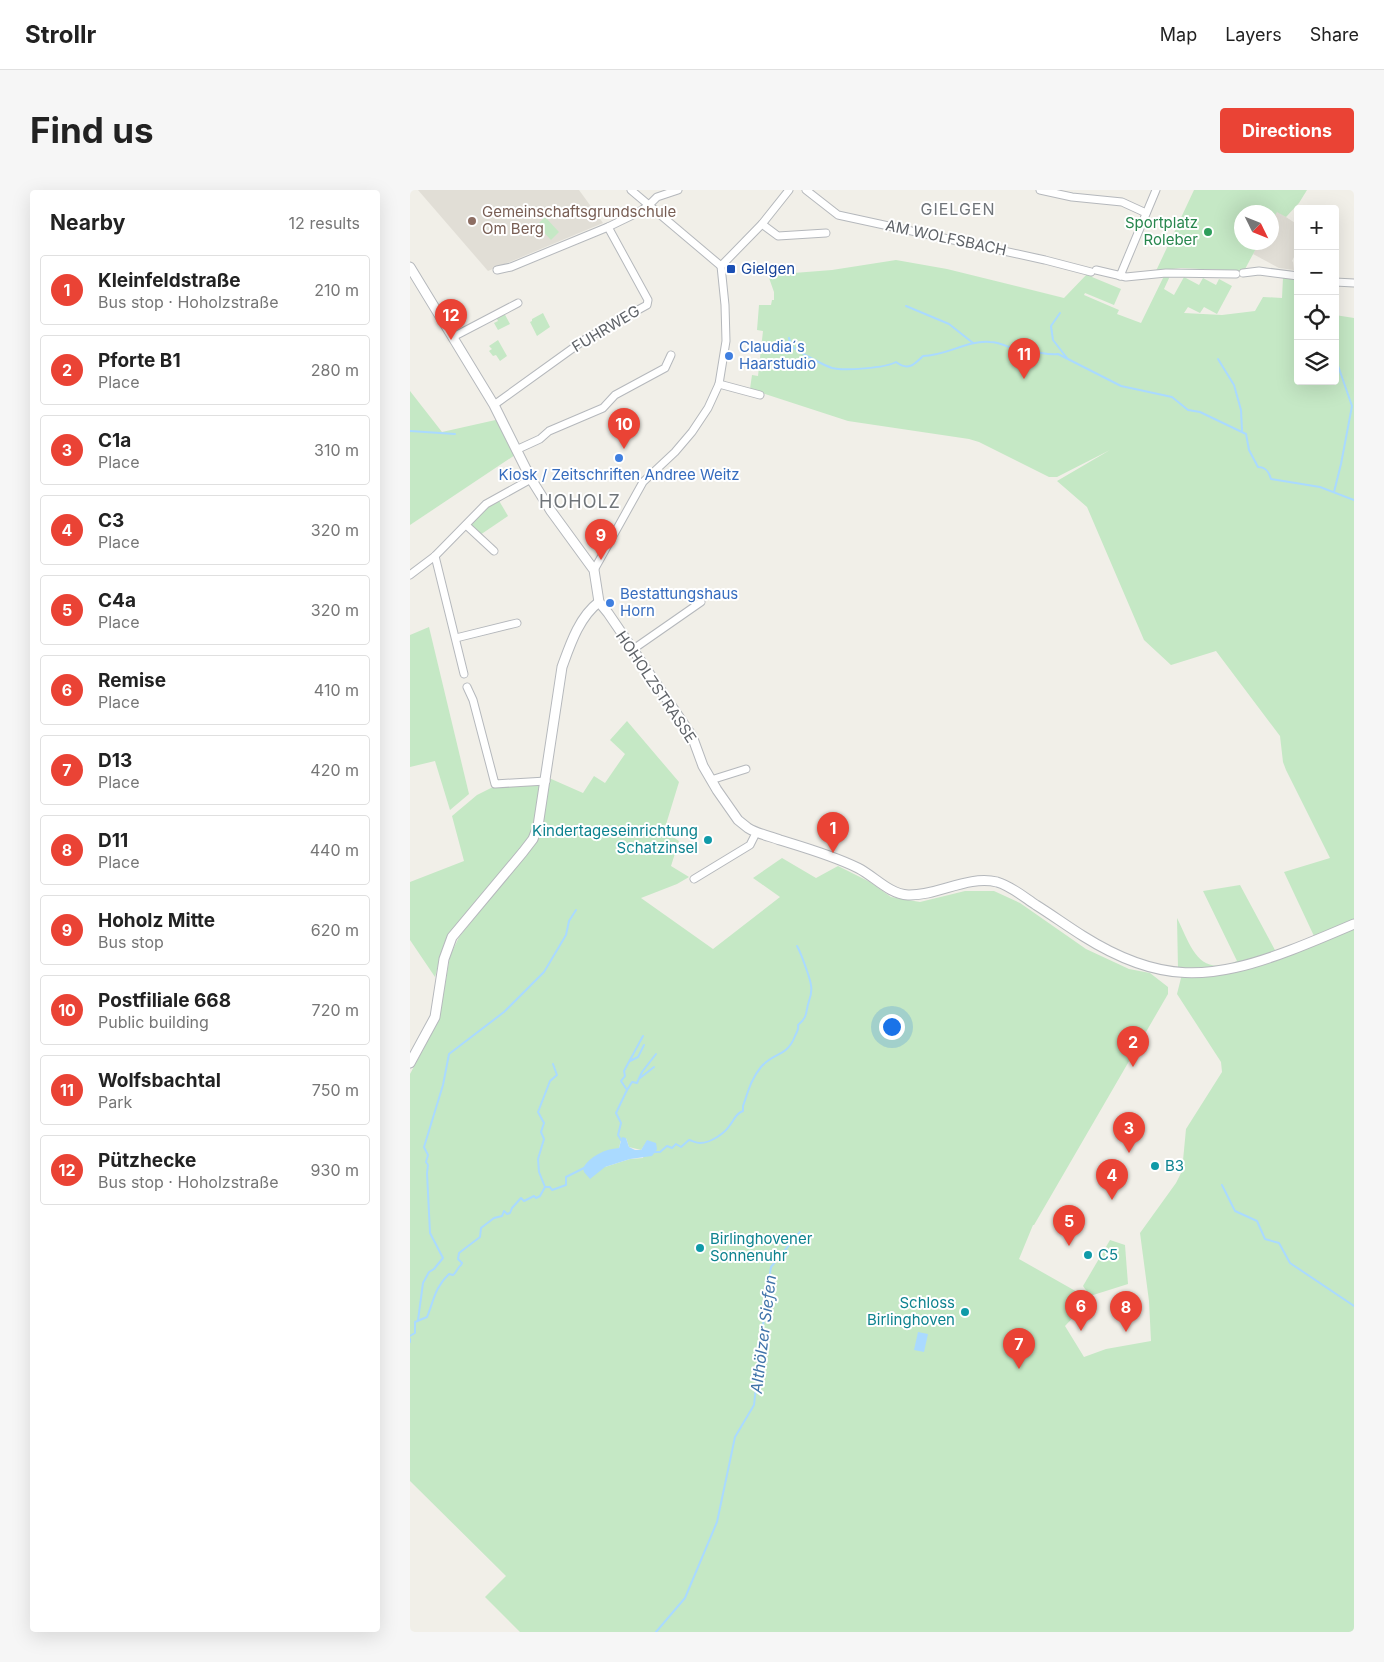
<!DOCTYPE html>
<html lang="en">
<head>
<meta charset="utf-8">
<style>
  :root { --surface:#fff; --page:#f6f6f6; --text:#222; --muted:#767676; --line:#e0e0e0; --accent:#ea4335 }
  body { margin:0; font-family:Inter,sans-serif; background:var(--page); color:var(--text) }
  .controls { position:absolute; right:15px; top:15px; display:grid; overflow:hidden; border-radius:5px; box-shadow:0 5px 20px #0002 }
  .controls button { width:45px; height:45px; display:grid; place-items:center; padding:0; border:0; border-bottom:1px solid var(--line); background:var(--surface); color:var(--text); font:25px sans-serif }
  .compass { position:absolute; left:824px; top:15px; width:45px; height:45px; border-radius:50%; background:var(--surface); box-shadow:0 5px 20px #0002; rotate:133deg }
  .you { position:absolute; left:481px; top:836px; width:18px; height:18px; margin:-12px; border:4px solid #fff; border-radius:50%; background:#1a73e8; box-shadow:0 0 0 8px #1a73e833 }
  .badge { display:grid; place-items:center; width:32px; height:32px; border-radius:50%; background:var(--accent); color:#fff; font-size:16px; font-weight:700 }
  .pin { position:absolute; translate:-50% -41px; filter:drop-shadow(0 1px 2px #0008) }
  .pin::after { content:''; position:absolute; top:26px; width:18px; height:15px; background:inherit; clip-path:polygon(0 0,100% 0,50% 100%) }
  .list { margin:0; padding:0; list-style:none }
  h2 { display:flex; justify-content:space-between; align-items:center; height:65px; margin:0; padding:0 20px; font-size:21px }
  h2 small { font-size:16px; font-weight:400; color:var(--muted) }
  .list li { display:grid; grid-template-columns:32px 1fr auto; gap:15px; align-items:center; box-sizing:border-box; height:70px; margin:0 10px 10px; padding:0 10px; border:1px solid var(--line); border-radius:5px }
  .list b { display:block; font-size:19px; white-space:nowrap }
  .list p { margin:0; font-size:16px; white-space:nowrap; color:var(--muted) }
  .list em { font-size:16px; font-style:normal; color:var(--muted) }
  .icon { flex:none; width:28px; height:28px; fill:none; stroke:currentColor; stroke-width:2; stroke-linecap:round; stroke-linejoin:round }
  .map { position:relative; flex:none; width:944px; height:1442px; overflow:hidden; border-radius:5px }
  header { display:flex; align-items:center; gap:30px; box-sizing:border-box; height:70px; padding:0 25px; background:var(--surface); border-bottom:1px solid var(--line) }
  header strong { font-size:24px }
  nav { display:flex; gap:28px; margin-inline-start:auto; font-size:18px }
  .intro { display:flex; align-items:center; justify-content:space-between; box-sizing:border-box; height:120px; padding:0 30px }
  h1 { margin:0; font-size:35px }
  .button { padding:12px 22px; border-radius:5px; background:var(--accent); color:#fff; font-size:18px; font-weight:700 }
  main { display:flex; gap:30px; padding:0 30px }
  aside { flex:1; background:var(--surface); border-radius:5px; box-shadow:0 5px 20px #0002 }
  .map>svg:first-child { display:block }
  .education { fill:#e1ded6 }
  .green { fill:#c5e8c5; fill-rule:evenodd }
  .water { fill:#aadaff }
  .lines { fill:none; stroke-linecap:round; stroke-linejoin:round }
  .stream { stroke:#aadaff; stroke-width:2 }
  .minor-casing { stroke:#b5b8bc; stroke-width:9 }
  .tertiary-casing { stroke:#b5b8bc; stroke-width:11 }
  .minor { stroke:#fff; stroke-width:7 }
  .tertiary { stroke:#fff; stroke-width:9 }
  .education-dot { fill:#8d6e63; stroke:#fff; stroke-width:2 }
  .leisure-dot { fill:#2e9e5b; stroke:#fff; stroke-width:2 }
  .transit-dot { fill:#1a4fb4; stroke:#fff; stroke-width:2 }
  .shop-dot { fill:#3f7fe0; stroke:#fff; stroke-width:2 }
  .culture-dot { fill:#0f9aa8; stroke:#fff; stroke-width:2 }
  .labels { text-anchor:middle; stroke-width:4; stroke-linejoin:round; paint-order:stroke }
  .education-label { font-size:15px; fill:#785e54; stroke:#fff; text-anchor:start }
  .leisure-label { font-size:15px; fill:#27864d; stroke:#fff; text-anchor:end }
  .street-label { font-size:15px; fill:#5f6368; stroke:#fff }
  .transit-label { font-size:15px; fill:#164399; stroke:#fff; text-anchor:start }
  .shop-label { font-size:15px; fill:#366cbe; stroke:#fff; text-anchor:start }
  .culture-label { font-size:15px; fill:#0d838f; stroke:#fff; text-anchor:start }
  .neighbourhood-label { font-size:16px; letter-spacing:1px; fill:#70757a; stroke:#fff }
  .water-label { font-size:16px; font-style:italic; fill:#4174aa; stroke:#fff }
  .quarter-label { font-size:18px; letter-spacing:1px; fill:#70757a; stroke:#fff }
</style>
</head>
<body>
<header>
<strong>Strollr</strong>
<nav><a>Map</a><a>Layers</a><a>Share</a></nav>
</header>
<div class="intro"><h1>Find us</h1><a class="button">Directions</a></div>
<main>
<aside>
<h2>Nearby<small>12 results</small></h2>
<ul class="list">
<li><span class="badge">1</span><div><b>Kleinfeldstraße</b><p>Bus stop · Hoholzstraße</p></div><em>210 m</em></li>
<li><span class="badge">2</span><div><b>Pforte B1</b><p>Place</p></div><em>280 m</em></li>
<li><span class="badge">3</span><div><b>C1a</b><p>Place</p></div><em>310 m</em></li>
<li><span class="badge">4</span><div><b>C3</b><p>Place</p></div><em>320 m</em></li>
<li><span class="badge">5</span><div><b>C4a</b><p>Place</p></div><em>320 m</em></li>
<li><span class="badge">6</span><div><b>Remise</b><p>Place</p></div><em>410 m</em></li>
<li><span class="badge">7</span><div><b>D13</b><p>Place</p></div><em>420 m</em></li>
<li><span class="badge">8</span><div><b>D11</b><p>Place</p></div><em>440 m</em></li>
<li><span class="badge">9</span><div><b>Hoholz Mitte</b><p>Bus stop</p></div><em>620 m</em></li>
<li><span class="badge">10</span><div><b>Postfiliale 668</b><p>Public building</p></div><em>720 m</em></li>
<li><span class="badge">11</span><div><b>Wolfsbachtal</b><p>Park</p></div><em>750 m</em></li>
<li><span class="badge">12</span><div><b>Pützhecke</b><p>Bus stop · Hoholzstraße</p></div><em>930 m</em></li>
</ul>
</aside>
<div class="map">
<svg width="944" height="1442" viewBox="0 0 944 1442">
  <rect width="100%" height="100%" fill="#f1efe8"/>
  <g class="education">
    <polygon points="8,0 169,0 193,33 78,81"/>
    <polygon points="867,21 888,35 888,64 885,65 882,71 883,72 884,80 869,78 843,64 849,53 862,52 862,31"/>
  </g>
  <g class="green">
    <polygon points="784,0 897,0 889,13 876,27 867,22 862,31 862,22 832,22 832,52 849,53 834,81 771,78 746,81"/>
    <polygon points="135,27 149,42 141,50 127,35"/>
    <path d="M486 70 537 79 654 108 679 82 682 87 711 99 704 115 675 103 674 105 709 120 707 124 731 133 754 86H760L754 99 764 105 774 87 789 95 793 88 806 95 809 89 822 96 807 124 794 117 790 123 778 117 774 123 812 125 845 121 853 107 872 108 873 88 888 89V191H925V125L944 128V1442H110L75 1407 96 1386 0 1291V884L29 830 40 766 49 747 118 662 139 588 173 603 184 586 195 593 215 564 200 550 217 531 269 592 254 641 269 651 261 676 279 687 267 694 231 708 303 759 370 707 343 688 372 668 406 688 428 676 460 692 481 707 510 712 555 701H584L610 713 676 759 719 779 740 783 758 797V804L624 1035H623L609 1069 669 1103 677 1113 655 1136 674 1167 696 1159 741 1151 739 1111 730 1043 766 993 772 981 776 939 812 882 811 872 767 804 773 780 768 779 767 728C781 756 788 788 827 771L793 701 830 695 866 762 904 746 874 682 920 668 876 580 873 572 870 546 806 461 761 475 734 450 677 317 647 291 700 260 647 287H639L569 252 559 249 438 231 340 199 342 185 348 186 353 141 347 140 349 115H361L362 110H364V102L358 85 422 80ZM216 948 219 957 231 960 238 950 233 968 220 969 195 977 209 958 211 950Z"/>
    <polygon points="93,121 100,134 88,140 84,133 88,131 85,125"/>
    <polygon points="133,123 140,137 127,146 120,132 122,131 122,129"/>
    <polygon points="88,150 97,166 90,171 86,165 83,166 79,161 82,159 79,156"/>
    <polygon points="0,201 32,242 90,229 105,265 0,335"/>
    <polygon points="88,309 98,326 70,345 60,336 70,323"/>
    <polygon points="19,437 59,604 40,620 25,571 0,577 0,445"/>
    <polygon points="127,594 131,597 122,643 115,653 42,741 34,754 25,787 0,750 0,692 54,671 42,626 67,605 85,596"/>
    <polygon points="700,1050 715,1055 718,1094 680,1106 673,1096"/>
  </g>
  <g class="water">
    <path d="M212 947 216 948 219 957 225 960H231L237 950 246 953 247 959 242 966 220 969 195 977 180 989 174 982 173 978C180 966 195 959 209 958Z"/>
    <polygon points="508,1142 518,1144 514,1162 504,1160"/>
  </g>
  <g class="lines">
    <g class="stream">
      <polyline points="496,116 539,134 563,153"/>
      <polyline points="650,123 641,136 643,150 657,168"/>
      <path d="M379 148C380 151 381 155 384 158 391 163 413 175 422 178 434 181 476 178 486 172 498 181 504 175 513 166 536 166 557 150 580 152 590 152 600 158 610 161 615 162 620 161 625 162 633 163 639 165 648 164L711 196 762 207 778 220 790 222 836 244 839 260 848 277C856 277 859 282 861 289L910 297 944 310"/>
      <polyline points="808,169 824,195 831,220 832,241"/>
      <polyline points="0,241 45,244"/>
      <polyline points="924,302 931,274 942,216 925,167"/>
      <polyline points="220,871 228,867 234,855"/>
      <polyline points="230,888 244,877"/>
      <polyline points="217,900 222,892 227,893 232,882 246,864"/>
      <polyline points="211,950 208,945 211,933 206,923 217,900 211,891 215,886 214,881 233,846"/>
      <path d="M244 962H250L257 956 262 958 266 954 271 957 279 950C283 951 286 953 290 953 301 953 315 943 320 935 325 929 325 924 333 921V916C338 902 341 889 351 877 364 862 377 867 385 846 387 841 389 840 388 835 399 826 395 822 399 811 404 798 400 790 396 778 393 770 391 763 387 756"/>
      <polyline points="812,995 825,1021 847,1031 855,1049 869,1053 880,1073 944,1116"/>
      <polyline points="135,997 129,982 128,969 134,949 131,942 134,933 128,922 140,891 147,885 143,874"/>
      <polyline points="8,1130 13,1093 19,1082 24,1079 33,1068 20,1043 17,983 18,975 16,972 18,965 14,957 33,895 39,864 94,822 134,782 156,745 159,731 166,720"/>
      <path d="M0 1146 5 1143V1132L17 1127C24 1110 25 1097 39 1084L43 1085C47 1082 47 1078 51 1075L52 1073 48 1069 49 1063 70 1047 71 1038 84 1028 92 1026 94 1021 97 1024 100 1023 102 1018 111 1008 114 1011 124 1006 126 1008 130 1006 135 997H140L142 1000 156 995V987L174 978"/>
      <polyline points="0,1149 0,1152"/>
      <polyline points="246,1442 275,1408 307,1332 325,1247 344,1215 356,1110 361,1077 390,1042"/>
    </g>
    <defs>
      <g id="minor">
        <polyline points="221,0 311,76"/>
        <polyline points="396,0 428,25 635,70 681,82"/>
        <polyline points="630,0 662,7 712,12 736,23"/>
        <polyline points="352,34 368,46 416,43"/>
        <polyline points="87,80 101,77 198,37 229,22 239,15 247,7 268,0"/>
        <polyline points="686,80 716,87 756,83 826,84"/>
        <polyline points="833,83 849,81 888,86"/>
        <polyline points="710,86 746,0"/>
        <polyline points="925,92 944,93"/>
        <polyline points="43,147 108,113"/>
        <polyline points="309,194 350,205"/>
        <polyline points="84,215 177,148 237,115 238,110 198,37"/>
        <polyline points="106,260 130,249 139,241 193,218 205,205 255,178 261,165"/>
        <polyline points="56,335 84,361"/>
        <polyline points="25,366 54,484"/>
        <polyline points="184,380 233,292 265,262 282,242 298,218 309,194 316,151 315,115 311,76 352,34 379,0"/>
        <polyline points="0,385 25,366 76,314 121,289"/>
        <polyline points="46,448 107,433"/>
        <polyline points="222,460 291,412"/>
        <polyline points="57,497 63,510 85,594 136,591"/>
        <polyline points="301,590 336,579"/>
        <polyline points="284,689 340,655 346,643"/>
      </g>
      <g id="tertiary">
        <path d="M0 77 84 215 121 289 141 321 184 380 189 412 198 423 282 546 293 576 307 600 328 630 338 638C348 644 359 646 370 650 396 658 424 666 448 678 464 686 479 704 498 705 528 706 557 685 587 692 601 696 614 707 626 715 642 725 657 736 673 746 749 794 800 791 881 760 902 752 923 743 944 734"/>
        <path d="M0 873 25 827 34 769 42 747 113 662 123 649 128 636 152 477C160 455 169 427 189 412"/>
      </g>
    </defs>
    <use href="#minor" class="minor-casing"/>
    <use href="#tertiary" class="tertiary-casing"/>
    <use href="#minor" class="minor"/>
    <use href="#tertiary" class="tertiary"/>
  </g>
  <circle class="education-dot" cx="62" cy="31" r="5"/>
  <circle class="leisure-dot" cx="798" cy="42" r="5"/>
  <rect class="transit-dot" x="316" y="74" width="10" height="10" rx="2.5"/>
  <g class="shop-dot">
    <circle cx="319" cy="166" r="5"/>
    <circle cx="209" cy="268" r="5"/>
    <circle cx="200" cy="413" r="5"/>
  </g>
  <g class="culture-dot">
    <circle cx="298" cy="650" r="5"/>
    <circle cx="745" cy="976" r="5"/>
    <circle cx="290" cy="1058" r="5"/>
    <circle cx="678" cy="1065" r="5"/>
    <circle cx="555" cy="1122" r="5"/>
  </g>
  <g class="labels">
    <g class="education-label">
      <text x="72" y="27">Gemeinschaftsgrundschule<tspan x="72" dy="17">Om Berg</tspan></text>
    </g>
    <g class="leisure-label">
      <text x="788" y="38">Sportplatz<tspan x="788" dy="17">Roleber</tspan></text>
    </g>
    <g class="street-label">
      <text transform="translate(536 48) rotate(12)" y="5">AM WOLFSBACH</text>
      <text transform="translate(196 139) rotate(-31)" y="5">FUHRWEG</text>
      <text transform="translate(246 497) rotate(56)" y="5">HOHOLZSTRASSE</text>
    </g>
    <g class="transit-label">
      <text x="331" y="84">Gielgen</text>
    </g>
    <g class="shop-label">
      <text x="329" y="162">Claudia´s<tspan x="329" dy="17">Haarstudio</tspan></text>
      <text x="209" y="290" text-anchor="middle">Kiosk / Zeitschriften Andree Weitz</text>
      <text x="210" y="409">Bestattungshaus<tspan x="210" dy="17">Horn</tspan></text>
    </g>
    <g class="culture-label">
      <text x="288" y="646" text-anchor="end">Kindertageseinrichtung<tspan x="288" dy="17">Schatzinsel</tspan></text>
      <text x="755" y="981">B3</text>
      <text x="300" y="1054">Birlinghovener<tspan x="300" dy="17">Sonnenuhr</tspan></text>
      <text x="688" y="1070">C5</text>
      <text x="545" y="1118" text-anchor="end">Schloss<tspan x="545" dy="17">Birlinghoven</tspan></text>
    </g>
    <g class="neighbourhood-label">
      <text x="548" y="25">GIELGEN</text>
    </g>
    <g class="water-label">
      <text transform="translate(353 1144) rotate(-83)" y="6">Althölzer Siefen</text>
    </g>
    <g class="quarter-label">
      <text x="170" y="318">HOHOLZ</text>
    </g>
  </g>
</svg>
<div class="controls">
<button>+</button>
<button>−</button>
<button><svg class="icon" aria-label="locate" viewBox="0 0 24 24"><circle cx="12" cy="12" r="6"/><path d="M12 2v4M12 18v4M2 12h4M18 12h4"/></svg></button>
<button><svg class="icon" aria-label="layers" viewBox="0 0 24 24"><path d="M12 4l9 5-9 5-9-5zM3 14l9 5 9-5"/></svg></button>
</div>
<svg class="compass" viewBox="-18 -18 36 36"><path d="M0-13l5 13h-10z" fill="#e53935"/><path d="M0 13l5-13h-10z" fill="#767676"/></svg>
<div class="you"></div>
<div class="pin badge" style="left:423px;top:663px">1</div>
<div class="pin badge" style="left:723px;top:877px">2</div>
<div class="pin badge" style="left:719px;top:963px">3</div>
<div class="pin badge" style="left:702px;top:1010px">4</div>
<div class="pin badge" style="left:659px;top:1056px">5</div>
<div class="pin badge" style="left:671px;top:1141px">6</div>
<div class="pin badge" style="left:609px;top:1179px">7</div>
<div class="pin badge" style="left:716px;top:1142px">8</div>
<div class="pin badge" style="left:191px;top:370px">9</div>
<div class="pin badge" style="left:214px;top:259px">10</div>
<div class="pin badge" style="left:614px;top:189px">11</div>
<div class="pin badge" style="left:41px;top:150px">12</div>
</div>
</main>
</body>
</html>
